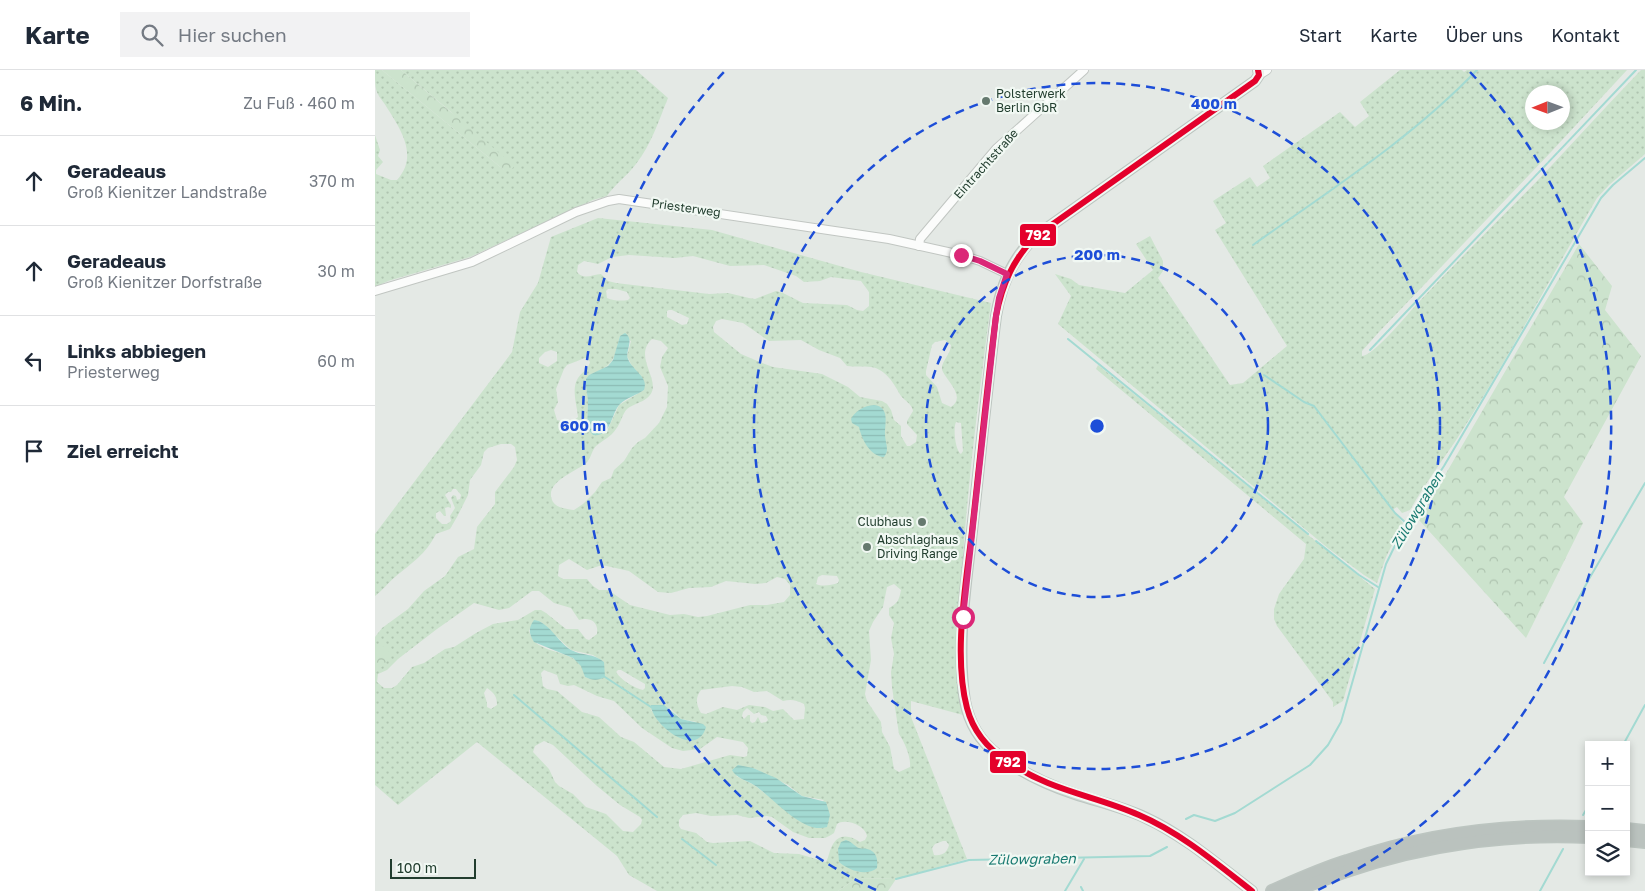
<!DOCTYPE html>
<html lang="de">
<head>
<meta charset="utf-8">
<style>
  :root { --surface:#fff; --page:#f2f2f3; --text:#1f2937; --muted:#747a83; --line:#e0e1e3 }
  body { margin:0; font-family:"Golos Text",sans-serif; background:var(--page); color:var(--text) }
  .controls { position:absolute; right:15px; bottom:15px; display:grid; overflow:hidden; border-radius:0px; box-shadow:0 2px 8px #0003 }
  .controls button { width:45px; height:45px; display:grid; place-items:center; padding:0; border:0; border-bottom:1px solid var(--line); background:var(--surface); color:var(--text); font:25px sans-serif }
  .compass { position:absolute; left:1150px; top:15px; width:45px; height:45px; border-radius:50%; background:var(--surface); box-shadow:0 2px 8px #0003; rotate:269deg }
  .scale { position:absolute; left:15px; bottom:12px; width:86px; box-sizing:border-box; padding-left:5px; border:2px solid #213d2e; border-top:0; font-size:14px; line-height:18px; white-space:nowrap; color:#213d2e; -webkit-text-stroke:4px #f1f8f3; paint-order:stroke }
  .stop { position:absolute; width:15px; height:15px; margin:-11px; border:4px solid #db2777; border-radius:50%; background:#fff }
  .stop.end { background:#db2777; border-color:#fff; box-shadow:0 1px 5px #0008 }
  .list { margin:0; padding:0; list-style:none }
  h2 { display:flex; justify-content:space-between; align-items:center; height:65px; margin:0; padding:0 20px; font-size:21px }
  h2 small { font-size:16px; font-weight:400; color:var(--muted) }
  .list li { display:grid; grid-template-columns:32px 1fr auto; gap:15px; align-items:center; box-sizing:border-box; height:90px; padding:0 20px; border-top:1px solid var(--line) }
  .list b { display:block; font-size:19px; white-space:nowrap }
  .list p { margin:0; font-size:16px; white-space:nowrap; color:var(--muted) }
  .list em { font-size:16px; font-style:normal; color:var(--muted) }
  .icon { flex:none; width:28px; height:28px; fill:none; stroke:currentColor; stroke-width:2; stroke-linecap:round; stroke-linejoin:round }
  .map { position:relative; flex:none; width:1270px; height:821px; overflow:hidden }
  header { display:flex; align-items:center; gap:30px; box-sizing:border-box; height:70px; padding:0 25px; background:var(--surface); border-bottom:1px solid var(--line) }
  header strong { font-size:24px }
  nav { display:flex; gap:28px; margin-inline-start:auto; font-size:18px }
  .search { width:350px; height:45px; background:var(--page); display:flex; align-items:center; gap:12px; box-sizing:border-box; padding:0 18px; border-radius:0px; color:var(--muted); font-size:19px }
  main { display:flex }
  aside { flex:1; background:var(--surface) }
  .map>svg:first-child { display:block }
  .grass { fill:url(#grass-dots); fill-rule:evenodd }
  .forest { fill:url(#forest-crowns) }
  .water { fill:url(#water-rules) }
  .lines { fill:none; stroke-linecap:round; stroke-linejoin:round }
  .stream { stroke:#a3dad2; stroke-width:2 }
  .minor-casing { stroke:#c1c6c2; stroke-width:10 }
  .major-casing { stroke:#bcc5c0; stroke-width:12 }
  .highway-casing { stroke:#bcc5c0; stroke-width:14 }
  .minor { stroke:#fbfcfb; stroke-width:8 }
  .major { stroke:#cdd5d1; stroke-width:10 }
  .highway { stroke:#bac2be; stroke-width:11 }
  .bus-1-casing { stroke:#f1f8f3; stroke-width:10 }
  .bus-1 { stroke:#e4002b; stroke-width:6 }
  .route { stroke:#db2777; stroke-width:6 }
  .ring { fill:none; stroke:#1d4ed8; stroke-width:2.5; stroke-dasharray:9 6 }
  .poi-dot { fill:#65796e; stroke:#f1f8f3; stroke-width:2 }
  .labels { text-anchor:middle; stroke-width:4.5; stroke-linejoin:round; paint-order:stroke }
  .poi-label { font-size:12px; fill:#213d2e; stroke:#f1f8f3; text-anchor:start }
  .street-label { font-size:12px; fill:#213d2e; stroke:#f1f8f3 }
  .water-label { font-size:14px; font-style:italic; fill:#197a71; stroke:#f1f8f3 }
  .centre { fill:#1d4ed8; stroke:#f1f8f3; stroke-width:2.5 }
  .ring-label { font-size:15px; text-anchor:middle; font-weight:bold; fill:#1d4ed8; stroke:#f1f8f3; stroke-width:4.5; stroke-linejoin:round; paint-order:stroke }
  .line-badge { stroke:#f1f8f3; stroke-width:2 }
  .badge-label { font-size:14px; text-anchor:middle; font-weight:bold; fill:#fff }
</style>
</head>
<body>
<header>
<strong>Karte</strong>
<div class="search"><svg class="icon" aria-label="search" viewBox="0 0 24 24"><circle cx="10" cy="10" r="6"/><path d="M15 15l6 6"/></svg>Hier suchen</div>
<nav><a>Start</a><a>Karte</a><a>Über uns</a><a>Kontakt</a></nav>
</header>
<main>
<aside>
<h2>6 Min.<small>Zu Fuß · 460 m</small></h2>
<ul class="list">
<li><svg class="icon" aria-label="ahead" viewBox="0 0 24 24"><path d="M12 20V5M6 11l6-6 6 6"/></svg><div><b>Geradeaus</b><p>Groß Kienitzer Landstraße</p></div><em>370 m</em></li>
<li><svg class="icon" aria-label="ahead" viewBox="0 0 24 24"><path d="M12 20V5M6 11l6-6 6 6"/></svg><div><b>Geradeaus</b><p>Groß Kienitzer Dorfstraße</p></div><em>30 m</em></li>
<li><svg class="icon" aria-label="left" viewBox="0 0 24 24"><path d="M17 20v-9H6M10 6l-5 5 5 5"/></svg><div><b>Links abbiegen</b><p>Priesterweg</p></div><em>60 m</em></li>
<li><svg class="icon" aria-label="arrive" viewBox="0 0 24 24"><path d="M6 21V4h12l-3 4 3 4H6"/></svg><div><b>Ziel erreicht</b></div></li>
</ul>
</aside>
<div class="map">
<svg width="1270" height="821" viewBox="0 0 1270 821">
  <defs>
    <pattern id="grass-dots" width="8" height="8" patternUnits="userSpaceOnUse" patternTransform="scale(1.25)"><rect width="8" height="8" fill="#cce3cd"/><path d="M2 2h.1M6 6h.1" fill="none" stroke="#afc4b0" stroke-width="1.8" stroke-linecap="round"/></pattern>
    <pattern id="forest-crowns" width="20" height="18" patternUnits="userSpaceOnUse" patternTransform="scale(1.25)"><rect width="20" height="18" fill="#cce3cd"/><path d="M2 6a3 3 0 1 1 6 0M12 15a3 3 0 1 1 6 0" fill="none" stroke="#afc4b0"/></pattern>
    <pattern id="water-rules" width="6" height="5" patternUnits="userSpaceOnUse" patternTransform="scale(1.25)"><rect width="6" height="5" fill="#a3dad2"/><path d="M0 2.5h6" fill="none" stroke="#8cbcb5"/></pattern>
  </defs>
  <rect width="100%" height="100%" fill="#e4e9e5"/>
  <g class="grass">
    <path d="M0 0H7L129 100 75 41 26 0H261L293 28C284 50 276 75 261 94 252 106 240 114 232 126L218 130 95 187 13 211 0 217V65L5 80 3 86 8 92 1 100V104L16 110H22C45 85 24 57 9 33 6 29 2 24 1 19 0 14 0 6 0 0Z"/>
    <path d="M1025 0H1087L1089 2 1092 0H1252L1176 82 1004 262 987 281V286C998 286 1032 245 1041 235 1081 192 1123 151 1164 109 1198 73 1231 36 1266 0H1270V84L1234 115 1222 128C1179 201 1140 276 1095 348 1076 380 1053 408 1035 440L1027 443 1022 437 1017 440 1028 453 1011 487 1002 513 989 505 954 479 683 254 696 226 680 204 696 209 704 215 750 223 778 200 761 174 775 166 788 191V201L783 208 855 315 868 313 912 276 840 160 851 153 838 131 875 107 882 117 895 108 888 96 965 42 980 57 994 46 985 32ZM1158 22H1188V52H1158Z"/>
    <path d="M223 148 337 160 486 202 616 233C605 317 594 401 588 486 584 541 581 590 588 645L536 631V647L592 789 521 809 482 808 463 821H282L254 805 242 786 102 672 23 735 0 715V567L7 558 33 539 49 521 70 506 83 487 99 479 102 457 120 434V422L139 397 142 390 140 377 136 374H126L113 378 109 382 106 395 95 410 93 425 82 447 75 459 61 464C50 485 38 492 20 507 13 513 7 521 0 526V464L137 282 145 242 163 213 176 167ZM254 185 300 188 318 186 355 196 389 195 421 206 429 212 445 211 456 207 486 211 494 222V236L488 241 482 240 472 235 428 233 408 223 401 221 380 229 374 228 353 223 334 224 241 213 233 211 226 204C218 204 209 211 202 202L203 195 209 191 223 194 237 187ZM233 219H241L252 222 255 228 253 230C246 231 239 231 232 228L231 221ZM294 240H297L314 248 312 254 307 255 292 247V241ZM347 249 368 253 394 271 426 270 444 280 465 288 472 296C480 297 488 296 496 297 511 299 519 314 526 326 530 331 537 334 538 341L532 351V354L542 365 541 372 535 376H532L526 366V356L519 350 516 340 512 334 507 331 485 327 473 317 447 304 398 297 387 293 366 284 339 262 338 257 341 251ZM245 266 256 271 252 286 269 320 244 335 232 361 228 364 212 358 213 331 211 316 214 305C240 295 238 291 245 266ZM277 269 286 271 293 278 287 287 285 297 293 316 292 337 284 353 270 368 263 372 257 378 249 391 239 400 236 408 227 412 220 422 208 434 199 440C192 439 182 438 178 432 167 412 202 402 212 392 216 388 217 380 221 376 228 370 236 367 241 359 246 353 247 344 252 339 258 334 266 333 272 328 291 313 256 288 277 269ZM570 270 576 275C576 285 563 294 568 302 573 312 591 327 576 337L567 333 562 317 551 305V301L557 275 560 272ZM176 280 182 282V291L173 297 164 293V288L170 282ZM210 288 213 289 215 292C213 300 207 302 203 308 196 319 202 335 203 347L196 353 182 350 179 340 183 332 181 319 189 299 192 295ZM581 352 586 353 588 381 586 384C580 380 578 358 581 352ZM78 419H81L86 425 85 429 82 430 81 426 78 425 76 428 80 438 75 446 76 451 72 454H67L61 448V443L65 441 69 446H71L70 438 73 437 76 438V435L70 425 73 422H76ZM194 489 212 500 227 495 254 501 283 522 296 523 314 518 336 517 351 511 380 514 391 513 402 507 410 509 415 515V525L409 532 392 535H375L332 546 323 547 309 544 295 545 255 535 233 520H224L218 516 212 509H188L183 506 184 495ZM447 505 462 506 464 510 463 513C456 515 448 517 441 514L443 507ZM519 514 526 520C524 530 523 533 514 538V545L519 553 516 568 519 584 516 602 517 617 524 664C530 673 536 687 535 697L524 702 519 699 515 677 507 662 506 652 492 631 490 624 496 590 494 561 498 552 508 537 512 517ZM157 521H164L179 533 196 538 204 550C214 547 224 551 222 564L214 570 211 569 203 559H191L171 543 166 540H160L143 550 118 554 101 563 79 577 70 579 49 593 37 597 22 615 17 618H9L2 612 3 604 12 600 23 589 62 559 99 533 124 540 134 538ZM166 552 196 580 218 585 229 592 226 609H215L210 607C209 603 208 598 206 595 193 578 158 585 154 560ZM169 600 182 605 185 614 193 616 199 615 222 626 239 631 267 658 297 678 308 681 325 679 342 667 368 672 373 678 372 686 369 687 355 685 306 699 289 697 259 672 246 667 224 647 207 642 182 621 172 619 168 616 166 603ZM243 600H246L270 614V618L268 620C259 618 246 610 241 602ZM357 616 367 617 379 622 392 621 408 631C416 629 421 630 429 634L430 638 429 649 419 650 408 639 398 641 390 637 374 635 362 640 348 637 331 644 326 643C321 634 320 628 326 620ZM112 618C119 623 122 626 122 635L116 639 112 637V633L109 623ZM295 638 306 649 322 652 289 656 276 640ZM372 638 379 644 384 642 386 645 391 646 393 650 391 652 386 653 383 647 380 652 377 653 375 651V645H373L369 649 367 646 368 642ZM169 671 178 675 222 716 245 735 265 747 267 750 266 754 258 762 248 761 231 744 211 737 198 724 184 716 180 712 174 699 158 682 160 676ZM378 698 413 715 427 726 449 730 427 752 379 715 361 706ZM321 743 336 746 362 745 374 748 392 746 397 747 418 762 434 768H450L456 765 459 763 462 754C470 748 490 755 492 766L490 770 485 772C475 765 463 763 457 776 454 781 454 787 451 792L424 784 399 783 375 771 338 773 332 772 321 763 306 759 304 756V750L308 745ZM568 771H571L574 775C572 783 567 786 559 785L557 778 560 774Z"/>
    <polygon points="723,295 1000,519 968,631 958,637 958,632 902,556 899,549 899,539 904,524 929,489 931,474 721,299"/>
  </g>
  <g class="forest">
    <polygon points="7,0 26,0 135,92 139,96 137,99 129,100"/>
    <polygon points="1204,174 1237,216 1230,240 1266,286 1189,427 1208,453 1151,568 1044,450"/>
    <path d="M5 575 10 577 15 583C14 592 6 597 0 603V576Z"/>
    <polygon points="482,808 521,809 513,821 463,821"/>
  </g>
  <g class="water">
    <path d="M250 263C260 270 250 280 253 289 258 301 274 307 269 320 262 325 251 328 245 334 235 345 237 367 218 365L212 358 213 331 211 316V309L214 305 233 296 238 290 245 266Z"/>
    <path d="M499 335C515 337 510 353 510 364 510 373 515 380 509 387 495 386 487 370 484 357L477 353 476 349C481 340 489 336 499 335Z"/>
    <path d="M159 550C173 551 184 573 196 580 207 586 219 583 229 592L230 607C223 611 216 610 210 607L206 596 198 588 159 572C154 564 153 558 159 550Z"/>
    <path d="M276 635H289L306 649 328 654 331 657C322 690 276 654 276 635Z"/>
    <path d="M363 695 378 698 401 708 427 726 451 732 455 745 452 757C428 765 398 727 379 715 371 710 361 708 357 700Z"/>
    <path d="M471 770C478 772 480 777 484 778 487 779 490 778 492 779 502 781 503 790 502 798 491 807 473 800 464 792L463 779 466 772Z"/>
  </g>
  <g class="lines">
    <g class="stream">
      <path d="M878 175C955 120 1036 69 1102 0"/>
      <polyline points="693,269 933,464"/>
      <polyline points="995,280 1261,0"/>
      <polyline points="889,305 929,332 939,336 1020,443 1031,453"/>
      <polyline points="941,471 984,505 1003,517"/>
      <polyline points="1169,593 1214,509 1270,413"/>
      <polyline points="230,607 276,637"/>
      <polyline points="139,625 282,747"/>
      <polyline points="1248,675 1270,635"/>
      <polyline points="1208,745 1214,735"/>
      <polyline points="811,749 819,745 840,751 860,743 935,695 953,675 966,652 1011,494 1031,453 1069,396 1226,128 1238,115 1270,88"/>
      <polyline points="307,769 341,795"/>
      <polyline points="521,809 594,790 775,786 792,777"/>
      <polyline points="706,817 708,821"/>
      <polyline points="690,821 709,789"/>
      <polyline points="1165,821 1188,779"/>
    </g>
    <defs>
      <g id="minor">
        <polyline points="884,5 892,0"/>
        <polyline points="544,176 545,169 621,79 709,0"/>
        <polyline points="0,221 97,192 201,142 233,131 244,129 514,169 586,185 605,191 632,204"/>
      </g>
      <path id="major" d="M877 821C844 796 810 766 771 748 748 737 724 732 700 724 673 715 645 702 622 684 605 671 594 652 590 631 581 576 591 515 597 461 605 389 612 318 621 246 626 215 637 188 661 166L880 11 884 5 883 0"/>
      <g id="highway">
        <polyline points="1251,759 1270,761"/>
        <polyline points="1251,770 1270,772"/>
        <path d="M897 821C922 810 946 799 972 791 1049 764 1133 754 1214 757"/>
        <path d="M920 821C1011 781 1114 762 1214 767"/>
      </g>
    </defs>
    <use href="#minor" class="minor-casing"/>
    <use href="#major" class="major-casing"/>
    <use href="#highway" class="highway-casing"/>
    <use href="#minor" class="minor"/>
    <use href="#major" class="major"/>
    <use href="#highway" class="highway"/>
    <defs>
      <path id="bus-1" d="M877 821C841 793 806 763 764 745 718 725 675 721 632 691 612 678 598 661 592 638 578 585 591 514 597 461 605 389 612 317 621 246 627 215 638 189 661 166L880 11 884 5 883 0"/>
    </defs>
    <use href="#bus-1" class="bus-1-casing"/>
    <use href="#bus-1" class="bus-1"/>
  </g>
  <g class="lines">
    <polyline class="route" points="586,185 605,191 632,204 624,228 621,246 588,547"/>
  </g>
  <g class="ring">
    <circle cx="722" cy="356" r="171"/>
    <circle cx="722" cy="356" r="343"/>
    <path d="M501 820A514 514 0 0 1 349 2M1095 2A514 514 0 0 1 943 820"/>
  </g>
  <g class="poi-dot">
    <circle cx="611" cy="31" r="5"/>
    <circle cx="547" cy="452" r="5"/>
    <circle cx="492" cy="477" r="5"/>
  </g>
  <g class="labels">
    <g class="poi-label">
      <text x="621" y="28">Polsterwerk<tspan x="621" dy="14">Berlin GbR</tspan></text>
      <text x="537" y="456" text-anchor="end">Clubhaus</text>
      <text x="502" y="474">Abschlaghaus<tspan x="502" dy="14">Driving Range</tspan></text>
    </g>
    <g class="street-label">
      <text transform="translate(611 94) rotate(-48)" y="4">Eintrachtstraße</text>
      <text transform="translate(311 138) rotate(8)" y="4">Priesterweg</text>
    </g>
    <g class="water-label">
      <text transform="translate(1042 440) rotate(-59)" y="5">Zülowgraben</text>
      <text transform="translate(657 789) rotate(-1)" y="5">Zülowgraben</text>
    </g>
  </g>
  <circle cx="722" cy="356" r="8" class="centre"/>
  <g class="ring-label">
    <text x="839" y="39">400 m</text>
    <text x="722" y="190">200 m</text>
    <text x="208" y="361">600 m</text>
  </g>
  <g class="line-badge">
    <rect x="644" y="153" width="38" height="24" rx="5" fill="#e4002b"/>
    <rect x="614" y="680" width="38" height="24" rx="5" fill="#e4002b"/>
  </g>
  <g class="badge-label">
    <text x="663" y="170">792</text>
    <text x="633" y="697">792</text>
  </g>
</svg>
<div class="controls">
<button>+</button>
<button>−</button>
<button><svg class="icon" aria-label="layers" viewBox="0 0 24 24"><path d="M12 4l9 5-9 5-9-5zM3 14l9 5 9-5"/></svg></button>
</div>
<svg class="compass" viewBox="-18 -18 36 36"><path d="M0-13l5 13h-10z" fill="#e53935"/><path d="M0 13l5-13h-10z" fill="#747a83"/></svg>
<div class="scale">100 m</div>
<div class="stop" style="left:588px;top:547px"></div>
<div class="stop end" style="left:586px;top:185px"></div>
</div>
</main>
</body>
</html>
